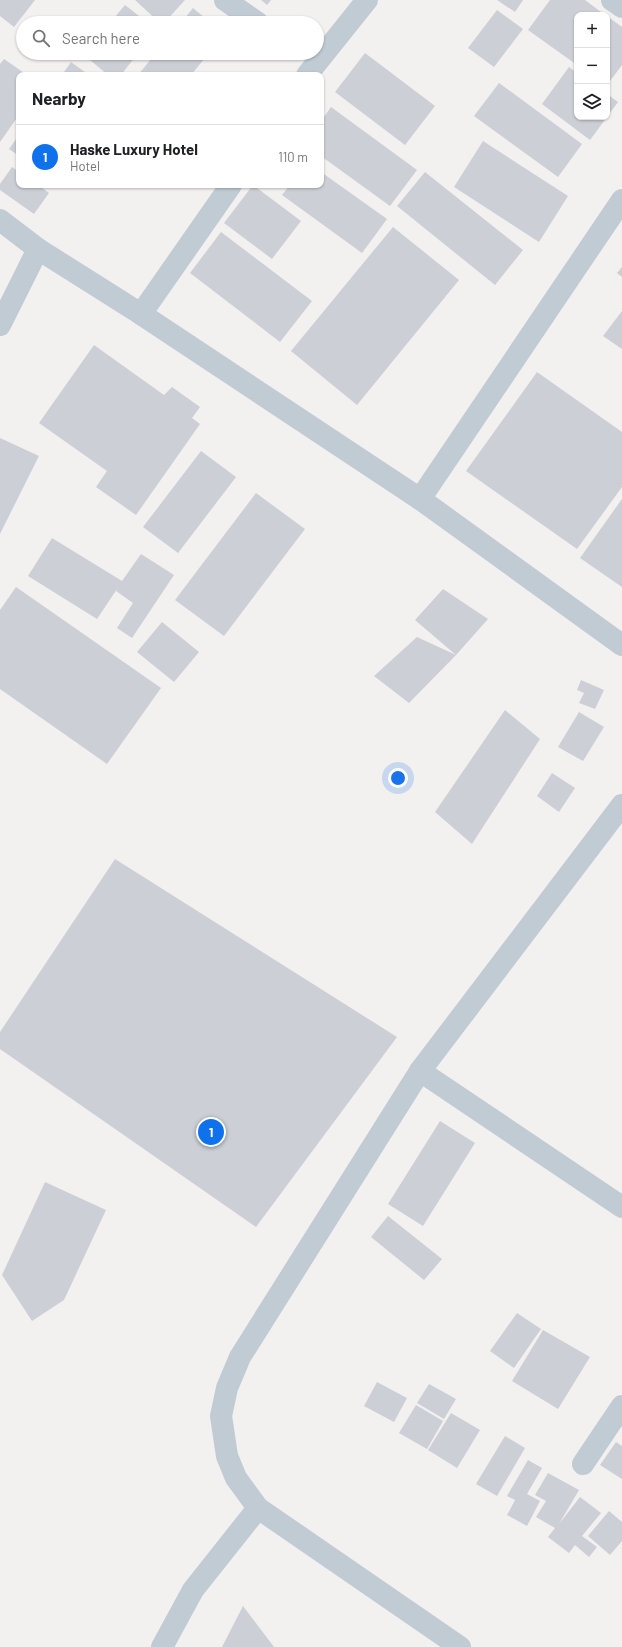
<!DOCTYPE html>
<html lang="en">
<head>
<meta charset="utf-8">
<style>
  :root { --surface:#fff; --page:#f2f2f2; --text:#202124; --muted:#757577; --line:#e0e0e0; --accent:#1071ed }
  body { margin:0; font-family:Barlow,sans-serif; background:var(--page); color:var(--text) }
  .controls { position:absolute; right:12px; top:12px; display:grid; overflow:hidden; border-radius:8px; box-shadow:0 1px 3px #0004 }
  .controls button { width:36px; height:36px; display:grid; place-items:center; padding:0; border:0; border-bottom:1px solid var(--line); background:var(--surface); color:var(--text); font:20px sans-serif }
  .you { position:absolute; left:398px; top:778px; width:14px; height:14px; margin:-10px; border:3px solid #fff; border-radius:50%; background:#1a73e8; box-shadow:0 0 0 6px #1a73e833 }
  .badge { display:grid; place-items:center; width:26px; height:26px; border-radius:50%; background:var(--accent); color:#fff; font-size:13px; font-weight:700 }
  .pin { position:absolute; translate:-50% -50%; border:2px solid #fff; box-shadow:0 1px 4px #0006 }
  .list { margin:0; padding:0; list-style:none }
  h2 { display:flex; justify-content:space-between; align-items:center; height:52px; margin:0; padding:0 16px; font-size:17px }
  h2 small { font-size:13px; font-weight:400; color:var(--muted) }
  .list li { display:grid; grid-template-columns:26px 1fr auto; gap:12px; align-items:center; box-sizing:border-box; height:64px; padding:0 16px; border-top:1px solid var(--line) }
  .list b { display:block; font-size:15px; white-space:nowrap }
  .list p { margin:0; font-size:13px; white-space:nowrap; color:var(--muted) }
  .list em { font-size:13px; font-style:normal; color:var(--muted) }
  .icon { flex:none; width:22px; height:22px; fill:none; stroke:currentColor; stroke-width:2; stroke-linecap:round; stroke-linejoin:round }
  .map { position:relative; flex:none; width:622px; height:1647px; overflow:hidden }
  .search { position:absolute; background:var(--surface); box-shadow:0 1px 3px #0004; left:16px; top:16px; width:308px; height:44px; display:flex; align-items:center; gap:10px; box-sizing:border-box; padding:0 14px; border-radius:22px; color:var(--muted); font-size:15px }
  .panel { position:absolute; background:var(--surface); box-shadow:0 1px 3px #0004; left:16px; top:72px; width:308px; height:116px; border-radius:8px }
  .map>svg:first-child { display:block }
  .building { fill:#cccfd5 }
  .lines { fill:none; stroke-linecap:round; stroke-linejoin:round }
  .minor { stroke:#c0cbd3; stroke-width:22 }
</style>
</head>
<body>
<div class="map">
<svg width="622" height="1647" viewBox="0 0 622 1647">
  <rect width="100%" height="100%" fill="#f3f0f0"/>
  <g class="building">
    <polygon points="0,0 35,0 14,27 0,16"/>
    <polygon points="135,0 185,0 164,23 160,23"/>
    <polygon points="261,0 271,0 267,5"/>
    <polygon points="497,0 523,0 515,12"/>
    <polygon points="550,0 585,0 605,15 577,15 577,65 528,30"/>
    <polygon points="125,5 148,23 110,23"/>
    <polygon points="193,8 211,23 181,23"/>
    <polygon points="497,10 523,29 494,67 468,48"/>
    <polygon points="607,16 622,27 622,65 607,85"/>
    <polygon points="86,53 138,53 121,75 108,75 84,55"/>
    <polygon points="156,53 209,53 191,75 138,75"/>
    <polygon points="365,53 435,106 405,145 335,92"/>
    <polygon points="4,59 27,75 19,75 19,115 0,142 0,64"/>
    <polygon points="71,62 89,75 62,75"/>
    <polygon points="569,67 577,73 577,117 607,117 590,140 542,104"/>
    <polygon points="499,83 582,144 558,177 474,116"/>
    <polygon points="607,94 618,102 607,117"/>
    <polygon points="331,107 417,170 390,206 321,156 321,121"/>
    <polygon points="19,135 19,156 9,149"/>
    <polygon points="483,141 568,196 539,242 454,187"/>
    <polygon points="12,167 19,172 19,185 38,185 49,193 34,214 0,190 0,184"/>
    <polygon points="321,172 387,219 362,253 282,195 290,185 321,185"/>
    <polygon points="425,172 523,250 495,285 397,206"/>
    <polygon points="253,185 301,221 272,259 224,223"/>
    <polygon points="393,227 459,280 357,405 291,351"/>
    <polygon points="221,232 312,301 280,342 190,273"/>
    <polygon points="622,267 622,277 617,273"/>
    <polygon points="622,311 622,349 603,336"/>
    <polygon points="94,345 164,395 172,387 200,407 192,418 200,424 136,515 96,487 107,471 39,423"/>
    <polygon points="537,372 622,432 622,487 577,549 466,471"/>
    <polygon points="0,438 39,456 0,534"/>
    <polygon points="201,451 236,477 178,553 143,527"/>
    <polygon points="256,493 305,529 224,636 175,600"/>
    <polygon points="622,499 622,587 580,558"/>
    <polygon points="52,538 122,581 141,554 174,575 132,638 117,628 133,603 116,591 119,586 97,619 28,576"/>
    <polygon points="16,587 161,688 107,764 0,689 0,610"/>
    <polygon points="443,589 488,619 456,655 409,703 374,676 417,637 456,655 415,620"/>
    <polygon points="162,622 199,652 174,682 137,652"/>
    <polygon points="581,680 604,690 595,709 579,703 584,693 577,690"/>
    <polygon points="505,710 540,739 472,844 435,812"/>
    <polygon points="579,712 604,727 583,761 558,747"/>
    <polygon points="552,773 575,788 559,812 537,796"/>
    <polygon points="115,859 397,1037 256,1227 0,1049 0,1032"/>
    <polygon points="440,1121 475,1143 423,1226 388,1204"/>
    <polygon points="45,1182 106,1210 64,1300 32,1321 2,1275"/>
    <polygon points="388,1216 442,1259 424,1280 371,1237"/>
    <polygon points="517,1313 541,1329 514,1368 490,1351"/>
    <polygon points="543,1330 590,1357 558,1409 512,1381"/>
    <polygon points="377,1382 407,1398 394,1422 364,1406"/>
    <polygon points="429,1384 456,1399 444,1419 417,1403"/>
    <polygon points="416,1405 443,1421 427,1449 399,1433"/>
    <polygon points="451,1413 480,1430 457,1468 428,1450"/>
    <polygon points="505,1436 525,1448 497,1496 476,1484"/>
    <polygon points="616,1442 622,1446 622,1479 600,1465"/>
    <polygon points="528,1460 542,1468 527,1494 540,1501 527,1526 507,1515 515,1500 507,1496"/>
    <polygon points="548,1473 579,1490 559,1524 580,1497 601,1513 582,1536 597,1547 589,1557 575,1545 569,1553 548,1537 555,1528 536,1517 546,1501 535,1495"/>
    <polygon points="609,1511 622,1522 622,1541 610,1555 588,1536"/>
    <polygon points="243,1606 274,1647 222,1647"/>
  </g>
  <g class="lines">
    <g class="minor">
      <polyline points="225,0 258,23"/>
      <polyline points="612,0 622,7"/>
      <polyline points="307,75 367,0"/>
      <polyline points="0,220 38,249 141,314 420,499 622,645"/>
      <polyline points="141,314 231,185"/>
      <polyline points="0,325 38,249"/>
      <polyline points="420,499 622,200"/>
      <polyline points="420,1071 622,1207"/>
      <polyline points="583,1464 622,1406"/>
      <polyline points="162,1647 193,1590 258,1508"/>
      <polyline points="460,1647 258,1508 236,1478 227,1456 221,1416 227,1388 240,1357 420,1071 622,805"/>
    </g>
  </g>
</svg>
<div class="controls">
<button>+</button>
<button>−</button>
<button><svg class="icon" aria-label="layers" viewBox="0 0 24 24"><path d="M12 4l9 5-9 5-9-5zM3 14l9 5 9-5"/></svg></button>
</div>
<div class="you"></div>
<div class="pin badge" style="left:211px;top:1132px">1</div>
<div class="search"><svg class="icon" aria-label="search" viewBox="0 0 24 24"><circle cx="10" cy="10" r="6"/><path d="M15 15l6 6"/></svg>Search here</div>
<section class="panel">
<h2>Nearby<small></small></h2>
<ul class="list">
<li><span class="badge">1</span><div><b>Haske Luxury Hotel</b><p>Hotel</p></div><em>110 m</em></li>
</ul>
</section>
</div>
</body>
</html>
